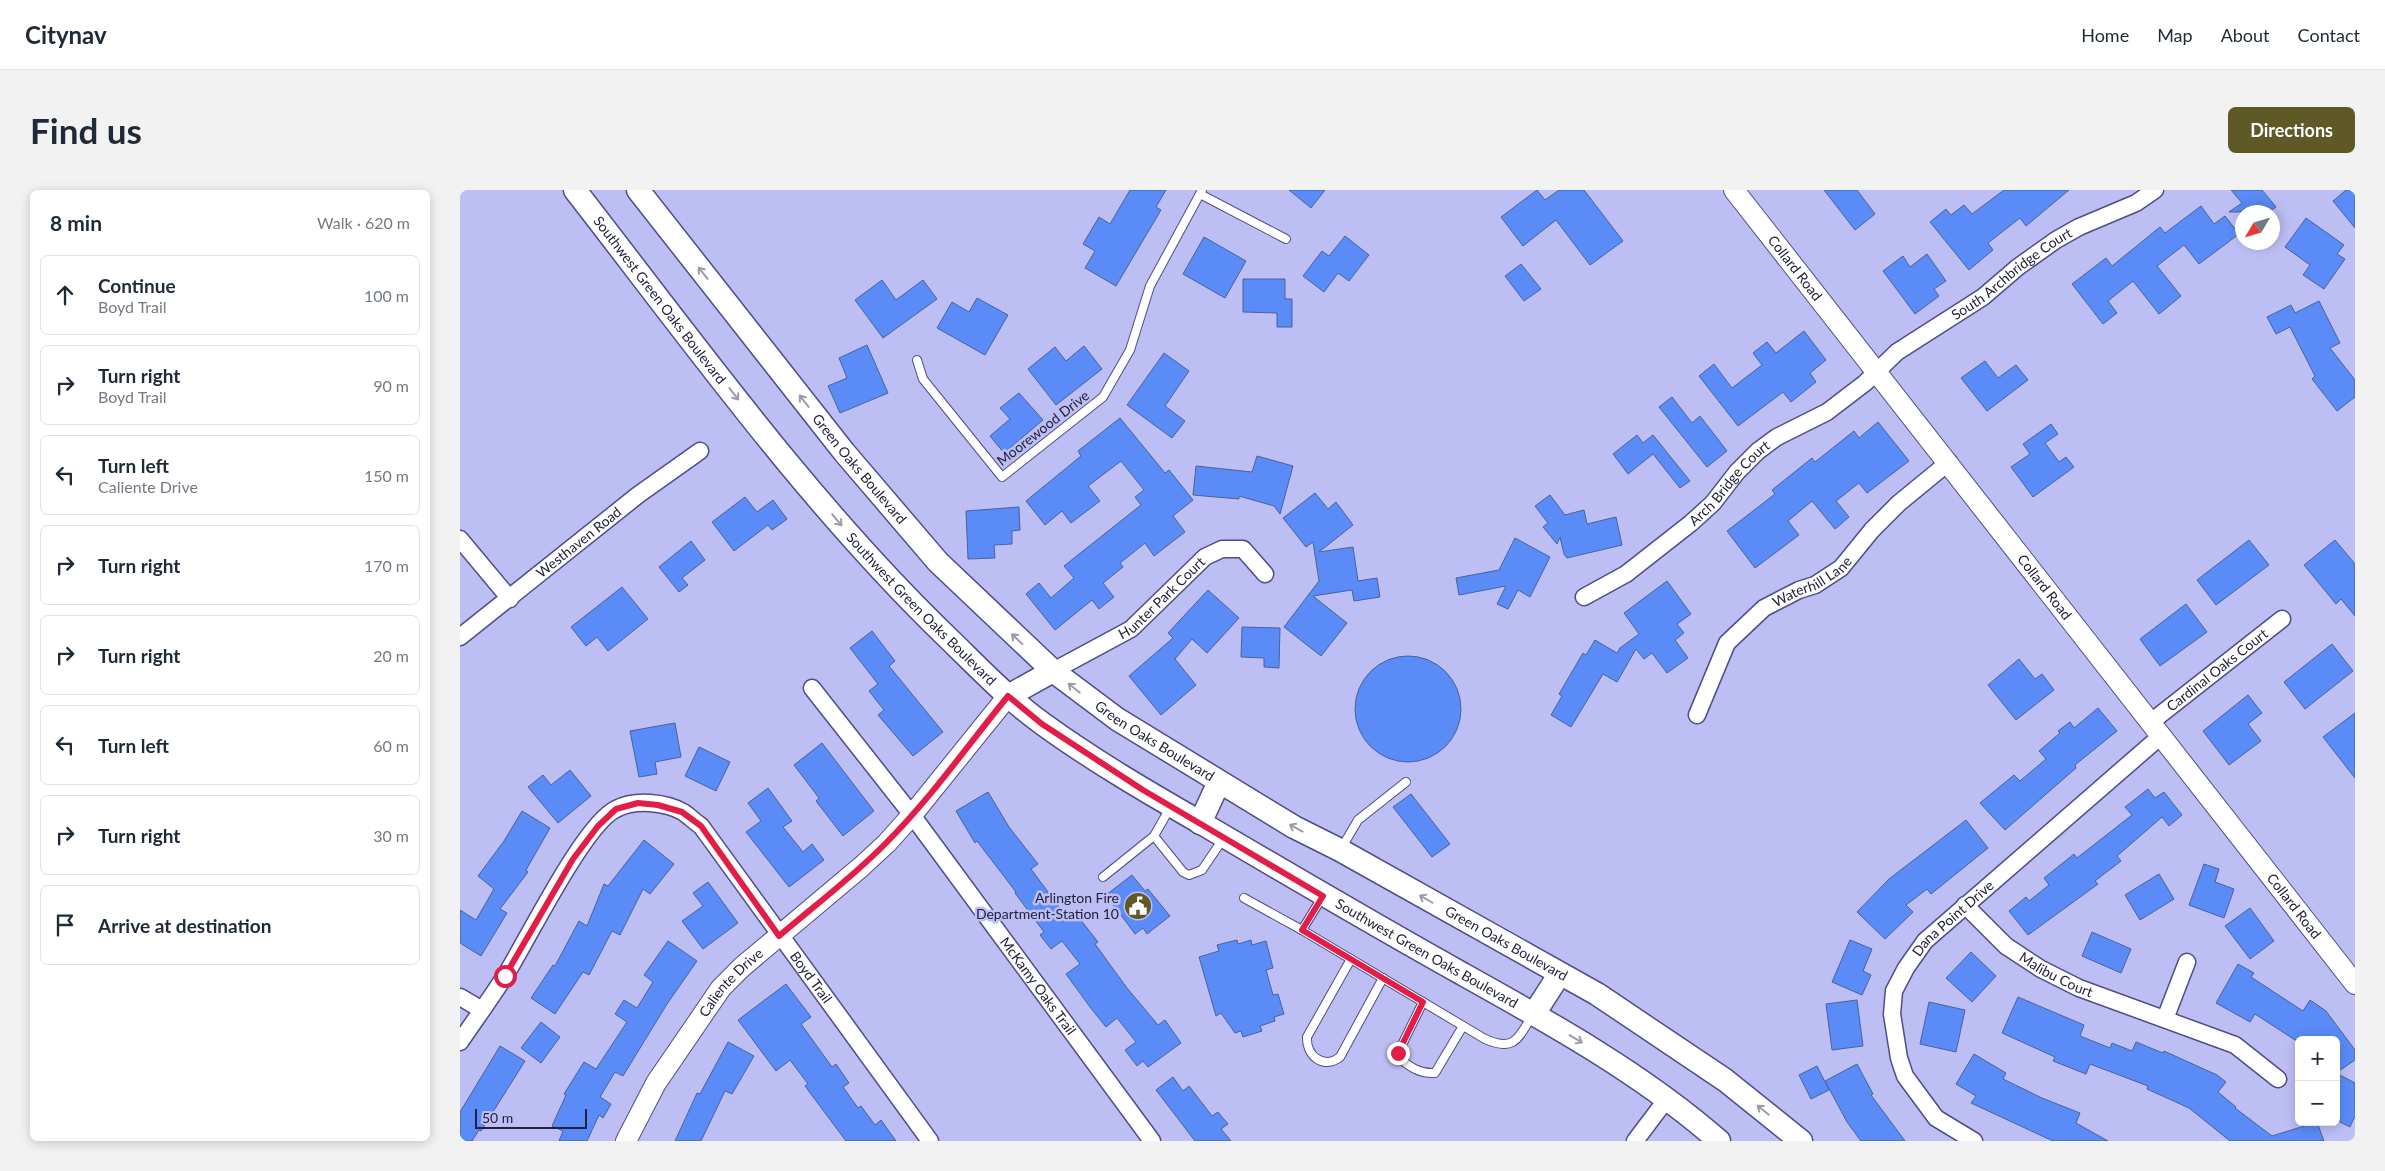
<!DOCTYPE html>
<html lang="en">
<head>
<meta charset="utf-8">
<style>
  :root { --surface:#fff; --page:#f2f2f3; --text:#1f2937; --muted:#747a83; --line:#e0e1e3; --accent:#5e5926 }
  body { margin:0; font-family:Lato,sans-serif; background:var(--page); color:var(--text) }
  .controls { position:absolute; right:15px; bottom:15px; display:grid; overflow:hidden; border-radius:8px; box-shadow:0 2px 12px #0003 }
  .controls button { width:45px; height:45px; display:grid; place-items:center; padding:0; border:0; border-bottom:1px solid var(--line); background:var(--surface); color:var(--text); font:25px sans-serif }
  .compass { position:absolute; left:1775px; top:15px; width:45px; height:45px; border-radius:50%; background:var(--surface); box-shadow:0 2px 12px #0003; rotate:232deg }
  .scale { position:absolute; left:15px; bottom:12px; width:112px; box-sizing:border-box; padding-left:5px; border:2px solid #23223c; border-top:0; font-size:14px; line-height:18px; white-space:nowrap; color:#23223c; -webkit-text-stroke:4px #bdbef4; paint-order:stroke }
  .stop { position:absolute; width:15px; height:15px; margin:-11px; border:4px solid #e11d48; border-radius:50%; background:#fff }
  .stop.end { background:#e11d48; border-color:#fff; box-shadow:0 1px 5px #0008 }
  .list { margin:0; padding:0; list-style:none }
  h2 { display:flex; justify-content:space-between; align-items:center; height:65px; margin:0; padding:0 20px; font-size:21px }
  h2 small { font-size:16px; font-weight:400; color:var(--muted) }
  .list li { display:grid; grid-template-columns:32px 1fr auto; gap:15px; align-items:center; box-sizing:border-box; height:80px; margin:0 10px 10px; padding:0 10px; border:1px solid var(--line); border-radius:8px }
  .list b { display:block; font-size:19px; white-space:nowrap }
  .list p { margin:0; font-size:16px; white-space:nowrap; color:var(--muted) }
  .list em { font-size:16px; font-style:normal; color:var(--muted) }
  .icon { flex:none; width:28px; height:28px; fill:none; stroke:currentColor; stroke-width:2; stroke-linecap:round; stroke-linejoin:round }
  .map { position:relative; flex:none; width:1895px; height:951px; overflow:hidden; border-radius:8px }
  header { display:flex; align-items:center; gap:30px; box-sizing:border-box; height:70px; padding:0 25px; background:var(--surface); border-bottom:1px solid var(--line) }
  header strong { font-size:24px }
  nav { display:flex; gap:28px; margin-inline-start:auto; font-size:18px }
  .intro { display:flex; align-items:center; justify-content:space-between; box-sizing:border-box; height:120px; padding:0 30px }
  h1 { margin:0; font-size:35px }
  .button { padding:12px 22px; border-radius:8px; background:var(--accent); color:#fff; font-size:18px; font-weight:700 }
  main { display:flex; gap:30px; padding:0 30px }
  aside { flex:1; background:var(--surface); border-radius:8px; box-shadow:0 2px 12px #0003 }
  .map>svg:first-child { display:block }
  .building { fill:#5a8bf6; stroke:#48639a }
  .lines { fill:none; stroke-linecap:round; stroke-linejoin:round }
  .service-casing { stroke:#4f4c87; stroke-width:10 }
  .minor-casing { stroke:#4f4c87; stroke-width:19 }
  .tertiary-casing { stroke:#4f4c87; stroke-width:22 }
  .secondary-casing { stroke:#4f4c87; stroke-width:25 }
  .service { stroke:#fff; stroke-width:8 }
  .minor { stroke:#fff; stroke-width:16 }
  .tertiary { stroke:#fff; stroke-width:20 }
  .secondary { stroke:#fff; stroke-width:22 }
  .oneway { stroke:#9c9ca7 }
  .route { stroke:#e11d48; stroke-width:6 }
  .labels { text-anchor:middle; stroke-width:5; stroke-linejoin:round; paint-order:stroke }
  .street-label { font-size:14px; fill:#23223c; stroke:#bdbef4 }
  .poi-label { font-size:14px; fill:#23223c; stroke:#bdbef4; text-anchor:end }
</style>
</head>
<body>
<header>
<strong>Citynav</strong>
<nav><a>Home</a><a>Map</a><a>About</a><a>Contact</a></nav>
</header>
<div class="intro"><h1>Find us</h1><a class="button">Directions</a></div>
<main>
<aside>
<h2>8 min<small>Walk · 620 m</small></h2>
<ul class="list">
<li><svg class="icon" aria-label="ahead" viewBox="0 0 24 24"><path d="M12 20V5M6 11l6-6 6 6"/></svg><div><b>Continue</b><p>Boyd Trail</p></div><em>100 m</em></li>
<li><svg class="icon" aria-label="right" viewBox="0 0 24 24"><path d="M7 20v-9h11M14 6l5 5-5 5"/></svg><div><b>Turn right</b><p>Boyd Trail</p></div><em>90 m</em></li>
<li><svg class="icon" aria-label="left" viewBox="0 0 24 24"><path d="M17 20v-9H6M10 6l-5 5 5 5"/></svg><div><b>Turn left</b><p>Caliente Drive</p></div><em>150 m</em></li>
<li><svg class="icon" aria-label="right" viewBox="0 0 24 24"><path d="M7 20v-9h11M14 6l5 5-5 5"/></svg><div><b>Turn right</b></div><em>170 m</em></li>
<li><svg class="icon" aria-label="right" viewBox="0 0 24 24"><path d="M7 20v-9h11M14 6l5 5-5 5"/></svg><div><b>Turn right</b></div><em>20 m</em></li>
<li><svg class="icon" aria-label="left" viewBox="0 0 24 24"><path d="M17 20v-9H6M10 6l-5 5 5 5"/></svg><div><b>Turn left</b></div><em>60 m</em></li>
<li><svg class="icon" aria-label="right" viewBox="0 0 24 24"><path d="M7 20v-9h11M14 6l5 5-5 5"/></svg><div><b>Turn right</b></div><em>30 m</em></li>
<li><svg class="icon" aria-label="arrive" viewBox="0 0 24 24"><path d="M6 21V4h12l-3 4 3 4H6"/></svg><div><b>Arrive at destination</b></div></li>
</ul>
</aside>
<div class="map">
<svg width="1895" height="951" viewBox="0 0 1895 951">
  <rect width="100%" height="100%" fill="#bdbef4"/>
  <g class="building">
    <polygon points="670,0 706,0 696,17 701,20 656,96 625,78 635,61 623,54 639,27 650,34"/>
    <polygon points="829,0 865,0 851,18"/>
    <polygon points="1077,0 1085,10 1099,0 1124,0 1163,51 1130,75 1096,30 1063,56 1041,27"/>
    <polygon points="1364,0 1397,0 1415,24 1395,40"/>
    <polygon points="1544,0 1609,0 1566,36 1560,28 1528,53 1533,60 1509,80 1470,32 1486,19 1491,25 1504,15 1512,24"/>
    <polygon points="1771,0 1802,0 1816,17 1809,22 1769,22 1782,13"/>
    <polygon points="1886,0 1895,0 1895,38 1873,11"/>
    <polygon points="1741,16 1754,34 1765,26 1779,44 1739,74 1724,55 1697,76 1721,106 1699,124 1673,91 1648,111 1657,123 1643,134 1612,94 1646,68 1652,76 1700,37 1705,43"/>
    <polygon points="1846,28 1884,55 1877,64 1885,69 1864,99 1843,85 1850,75 1825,57"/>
    <polygon points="885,46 909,65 889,91 878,83 864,102 843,86 862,61 869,66"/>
    <polygon points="744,47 786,71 765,108 723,84"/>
    <polygon points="1467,64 1486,91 1474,99 1479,106 1455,124 1423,81 1443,66 1450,77"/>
    <polygon points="1061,74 1081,99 1064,111 1045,86"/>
    <polygon points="783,89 825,89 825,109 832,109 832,137 817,137 817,123 783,122"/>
    <polygon points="422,90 436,110 463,90 477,109 423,148 395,110"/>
    <polygon points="517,108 548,125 525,165 477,138 492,112 509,122"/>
    <polygon points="1859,111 1880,153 1870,158 1895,190 1895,207 1877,221 1852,189 1855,186 1830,137 1816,144 1807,127 1831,115 1835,123"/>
    <polygon points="1344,141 1366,170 1350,183 1356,192 1331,212 1323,202 1278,236 1239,186 1254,174 1272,198 1302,175 1293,163 1307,152 1316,163"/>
    <polygon points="407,155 428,203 380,223 368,196 387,188 379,168"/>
    <polygon points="624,156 642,179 596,215 568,179 595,157 606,171"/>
    <polygon points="704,163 729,181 705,216 725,231 712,248 667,215"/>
    <polygon points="1525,171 1538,188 1556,175 1568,190 1527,221 1501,188"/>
    <polygon points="559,203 583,230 544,263 530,246 550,229 540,218"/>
    <polygon points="1212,207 1232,233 1240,226 1267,261 1247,277 1199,217"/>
    <polygon points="660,228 705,283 709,280 733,310 713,326 725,342 694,366 685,353 660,373 663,377 643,393 654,407 639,419 632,410 595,440 566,404 579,393 591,408 614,388 604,376 681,315 675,307 684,300 661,271 628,296 640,311 611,333 602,321 585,335 566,311 621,266 618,261"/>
    <polygon points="1418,232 1449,271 1407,303 1399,293 1376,311 1389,327 1375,339 1352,311 1328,331 1339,345 1295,378 1267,341 1315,304 1312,300 1352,268 1355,272 1394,241 1399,248"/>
    <polygon points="1591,234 1598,244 1585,253 1599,272 1606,267 1614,277 1573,307 1551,277 1570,264 1563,254"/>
    <polygon points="1177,245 1183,253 1193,245 1230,291 1220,298 1193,264 1168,284 1153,264"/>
    <polygon points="797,266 833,276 820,324 814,316 779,306 779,309 733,305 736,276 792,282"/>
    <polygon points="855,303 868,319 876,312 893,335 859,362 893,357 898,391 917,388 920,407 894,411 892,400 853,406 887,433 861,466 824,437 859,391 853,352 846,357 823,328"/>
    <polygon points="1090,305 1105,325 1124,320 1127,334 1156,327 1162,355 1107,368 1104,364 1100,347 1097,354 1083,337 1088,333 1075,316"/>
    <polygon points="285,307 297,322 313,310 327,329 312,340 308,335 274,361 252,332"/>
    <polygon points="559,317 560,340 552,341 552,354 534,355 535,368 508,369 506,321"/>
    <polygon points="1055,348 1090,367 1070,407 1058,400 1048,419 1037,414 1046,396 999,405 996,388 1039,380"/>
    <polygon points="1789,350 1809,375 1756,415 1737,390"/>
    <polygon points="1875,350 1895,374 1895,426 1881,409 1876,414 1844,375"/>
    <polygon points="231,351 245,370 222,388 228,395 219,402 199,377"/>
    <polygon points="1207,391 1231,424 1217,434 1224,443 1215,450 1228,468 1207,483 1192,463 1184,469 1176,459 1157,492 1143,484 1111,537 1091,525 1102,506 1099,504 1123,463 1126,465 1135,450 1157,463 1160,458 1179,444 1164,423"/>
    <polygon points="162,397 188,429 148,461 137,447 126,456 111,437"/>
    <polygon points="748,400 779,428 747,463 732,449 715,469 736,495 701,525 669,486 713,448 708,443"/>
    <polygon points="1726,414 1747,442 1700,476 1680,449"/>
    <polygon points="782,437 820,438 819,478 804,477 804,468 781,467"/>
    <polygon points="412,441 435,471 429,476 483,542 453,566 418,525 424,520 409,501 418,494 390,458"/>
    <polygon points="1872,454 1893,481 1845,519 1824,492"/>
    <circle cx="948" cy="519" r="53"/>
    <polygon points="1559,469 1575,489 1582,484 1594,500 1556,530 1528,495"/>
    <polygon points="1788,505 1802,523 1788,534 1801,551 1769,575 1743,541"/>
    <polygon points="1638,518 1657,541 1615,575 1616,578 1545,640 1520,613 1554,585 1560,591 1586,569 1579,561 1600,543 1598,541 1610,532 1614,538"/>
    <polygon points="1895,523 1895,588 1863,547"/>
    <polygon points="215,533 221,567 195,572 197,584 179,587 170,541"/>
    <polygon points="362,553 414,621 383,646 356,611 359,608 334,575"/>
    <polygon points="239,557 270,572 256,601 225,586"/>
    <polygon points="110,580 131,606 98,633 68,597 83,585 91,595"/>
    <polygon points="308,598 332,631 323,637 343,662 352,654 364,670 329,697 286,642 301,631 288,613"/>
    <polygon points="1688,599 1695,608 1704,602 1722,625 1709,636 1702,627 1657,666 1661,671 1635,691 1638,694 1568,745 1549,721 1566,707 1569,711 1589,695 1584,688 1614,664 1617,668 1672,625 1665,617"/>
    <polygon points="528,602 549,637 578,674 571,679 605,725 613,720 638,752 635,754 667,798 698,835 705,830 721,853 688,877 683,871 677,876 665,860 676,852 657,828 646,837 630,817 606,784 620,774 602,751 591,759 580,745 584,742 555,703 556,702 517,651 515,653 496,621"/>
    <polygon points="951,604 990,654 972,667 933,617"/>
    <polygon points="62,621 90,638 66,680 68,682 40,719 47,723 21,766 0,753 0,720 16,730 34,699 18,686 44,651"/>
    <polygon points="1506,630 1528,658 1471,704 1467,699 1446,715 1453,722 1425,749 1397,722 1429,689"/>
    <polygon points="184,650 214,674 190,704 183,699 160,745 152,741 129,785 123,782 95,824 71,808 93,775 95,776 119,731 127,736 144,694 148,696"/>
    <polygon points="1744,674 1759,679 1755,692 1774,699 1764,728 1729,715"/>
    <polygon points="1699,684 1714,709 1680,730 1665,705"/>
    <polygon points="672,685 685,701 688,699 710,726 687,744 683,738 675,744 646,705"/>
    <polygon points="248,692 278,733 243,759 222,731 243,716 233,703"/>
    <polygon points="1790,718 1814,751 1790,769 1765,736"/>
    <polygon points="1632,742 1671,759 1661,783 1622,766"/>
    <polygon points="777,750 778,754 791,750 792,755 806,751 813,778 806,780 813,805 818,804 824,824 814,827 815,831 800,836 802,841 783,847 781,841 775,843 761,823 756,826 739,767 759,761 757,755"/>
    <polygon points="1390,750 1412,759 1403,781 1411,785 1402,805 1372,792"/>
    <polygon points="208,751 237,771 207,814 163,886 155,882 140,907 151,914 143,928 139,925 127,951 99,951 103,941 92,936 106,905 104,904 124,872 136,879 167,832 155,824 164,810 177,818 193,792 184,785"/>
    <polygon points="1511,762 1536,786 1512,812 1486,788"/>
    <polygon points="1778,774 1794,783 1791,787 1843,821 1850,810 1866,821 1895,860 1895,870 1876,883 1876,850 1835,850 1795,824 1790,832 1756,813"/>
    <polygon points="326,794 351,827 341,834 372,877 376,874 389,893 383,897 398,918 401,916 415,935 421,930 436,951 386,951 345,896 348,894 330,870 316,881 278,830"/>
    <polygon points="1558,807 1624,835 1620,846 1650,858 1652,853 1672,861 1676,852 1703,863 1704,861 1757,885 1766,892 1758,902 1776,917 1775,918 1812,946 1857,932 1864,951 1770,951 1729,918 1687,899 1688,896 1630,874 1626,884 1593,871 1595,867 1542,843"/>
    <polygon points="1397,810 1403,856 1372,860 1366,814"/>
    <polygon points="1469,812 1505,820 1496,862 1460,854"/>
    <polygon points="81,832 100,847 81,873 61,858"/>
    <polygon points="268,852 294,866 272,904 265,901 241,951 215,951 237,903 240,904"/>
    <polygon points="40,856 65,871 21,941 19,940 12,951 0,951 0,922"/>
    <polygon points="1514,864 1546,883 1543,889 1582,908 1620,923 1616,933 1648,951 1593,951 1511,913 1516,906 1496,894"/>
    <polygon points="1397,874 1413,904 1411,905 1445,951 1401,951 1387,932 1365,891"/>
    <polygon points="1357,876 1369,900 1351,909 1339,885"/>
    <polygon points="1876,883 1895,893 1895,926 1890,937 1876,930"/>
    <polygon points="713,887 723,901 729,896 752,926 758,922 768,934 761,939 771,951 735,951 696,900"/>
  </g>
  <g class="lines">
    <defs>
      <g id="service">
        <polyline points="740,4 826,49"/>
        <polyline points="457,170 463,189 542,287 643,207 670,160 690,96 742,0"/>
        <polyline points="694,646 723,682 729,685 742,680 763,649"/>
        <polyline points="881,659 898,630 946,592"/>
        <polyline points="643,687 694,646 710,618"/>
        <path d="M863 706 842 740 1025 849C1054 862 1058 849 1072 826"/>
        <polyline points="784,708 842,740"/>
        <path d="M891 769 847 847C846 865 863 880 880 867L923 788"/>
        <path d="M963 812 938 863 939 868C950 877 960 884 975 883L1003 836"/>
      </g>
      <g id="minor">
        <polyline points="0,349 50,409"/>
        <path id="s1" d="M1124 407 1166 384 1231 333 1253 313 1277 282 1298 261 1317 247 1367 222 1405 193 1437 162 1523 107 1558 77 1596 50 1619 37 1676 13 1695 0"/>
        <path id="s2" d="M0 447 178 305 240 261"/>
        <path id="s3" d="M593 481 671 439 745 367 762 359H783L805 384"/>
        <path id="s4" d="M352 498 452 625 692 951"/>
        <path id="s5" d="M1237 525 1267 453 1304 418 1339 400 1355 395 1381 378 1412 340 1439 313 1489 272"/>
        <path id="s6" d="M1691 532 1822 429"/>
        <path id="s7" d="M1505 715 1546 756 1581 779 1619 798 1775 855 1818 889"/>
        <polyline points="0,807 22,820"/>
        <polyline points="1705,829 1727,772"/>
        <path id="s8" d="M0 852C15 830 31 808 45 786 67 751 124 634 156 619 175 609 205 612 223 622 229 626 235 632 241 636L470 951"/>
        <polyline points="1175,951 1206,910"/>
        <path id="s9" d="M1514 951 1476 928 1445 886 1439 868 1432 824 1434 801 1446 778 1465 751 1702 545"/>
      </g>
      <g id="tertiary">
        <path id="s10" d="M1274 0 1895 794"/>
        <path id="s11" d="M166 951 196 893 261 798 282 777 401 677 427 653 452 625 548 506"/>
      </g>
      <g id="secondary">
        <path id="s12" d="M115 0C234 153 348 313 488 448 518 477 548 509 583 534 634 571 689 603 743 634 828 684 913 734 999 782 1087 831 1183 884 1259 951"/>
        <path id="s13" d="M178 0 384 262 478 372 593 481 657 529 834 637 880 660 1137 804 1265 890 1341 951"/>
        <polyline points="548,506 593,481"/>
        <polyline points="740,633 759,592"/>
        <polyline points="1074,824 1099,785"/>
      </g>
    </defs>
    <use href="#service" class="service-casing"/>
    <use href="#minor" class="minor-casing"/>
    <use href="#tertiary" class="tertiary-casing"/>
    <use href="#secondary" class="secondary-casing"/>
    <use href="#service" class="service"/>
    <use href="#minor" class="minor"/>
    <use href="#tertiary" class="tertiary"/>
    <use href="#secondary" class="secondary"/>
  </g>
  <defs><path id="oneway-shaft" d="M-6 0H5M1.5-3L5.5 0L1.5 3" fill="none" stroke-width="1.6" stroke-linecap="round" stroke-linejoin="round" transform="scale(1.25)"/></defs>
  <g class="oneway">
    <use href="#oneway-shaft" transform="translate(243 83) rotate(-129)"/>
    <use href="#oneway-shaft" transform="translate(274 204) rotate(52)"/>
    <use href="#oneway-shaft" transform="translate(344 211) rotate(-128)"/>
    <use href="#oneway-shaft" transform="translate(377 330) rotate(50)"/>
    <use href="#oneway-shaft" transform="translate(557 449) rotate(-137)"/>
    <use href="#oneway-shaft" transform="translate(614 498) rotate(-141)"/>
    <use href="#oneway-shaft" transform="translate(836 638) rotate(-151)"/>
    <use href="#oneway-shaft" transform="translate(966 709) rotate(-150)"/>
    <use href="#oneway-shaft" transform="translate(1116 849) rotate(31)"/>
    <use href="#oneway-shaft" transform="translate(1303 920) rotate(-141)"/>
  </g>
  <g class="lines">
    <path class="route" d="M45 786 113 669 138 636 156 619 178 613 198 615 222 622 241 636 319 746C355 715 393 687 426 653 471 608 508 555 548 506L582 534 683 600 863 706 842 740 963 812 938 863"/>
  </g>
  <defs>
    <symbol id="civic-disc" viewBox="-11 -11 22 22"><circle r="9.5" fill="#5e5926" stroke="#bdbef4"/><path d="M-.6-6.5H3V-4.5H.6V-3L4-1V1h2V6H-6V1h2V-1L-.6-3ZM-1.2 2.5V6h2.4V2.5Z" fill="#fff"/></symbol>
  </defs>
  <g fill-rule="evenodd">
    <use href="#civic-disc" x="662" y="700" width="32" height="32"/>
  </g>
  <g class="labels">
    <g class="street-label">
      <text dy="5" stroke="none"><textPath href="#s10" startOffset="99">Collard Road</textPath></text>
      <text dy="5" stroke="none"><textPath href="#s1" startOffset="540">South Archbridge Court</textPath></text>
      <text dy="5" stroke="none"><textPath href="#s12" startOffset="139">Southwest Green Oaks Boulevard</textPath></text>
      <text transform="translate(583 238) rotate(-38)" y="5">Moorewood Drive</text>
      <text dy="5" stroke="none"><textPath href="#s13" startOffset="356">Green Oaks Boulevard</textPath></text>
      <text dy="5" stroke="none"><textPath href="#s1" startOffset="186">Arch Bridge Court</textPath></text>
      <text dy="5" stroke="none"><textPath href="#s2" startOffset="152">Westhaven Road</textPath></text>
      <text dy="5" stroke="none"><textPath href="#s5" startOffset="184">Waterhill Lane</textPath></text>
      <text dy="5" stroke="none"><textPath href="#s10" startOffset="504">Collard Road</textPath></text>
      <text dy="5" stroke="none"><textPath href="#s3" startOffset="132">Hunter Park Court</textPath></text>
      <text dy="5" stroke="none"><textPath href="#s12" startOffset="544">Southwest Green Oaks Boulevard</textPath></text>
      <text dy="5" stroke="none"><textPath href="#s6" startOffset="84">Cardinal Oaks Court</textPath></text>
      <text dy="5" stroke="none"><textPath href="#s13" startOffset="760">Green Oaks Boulevard</textPath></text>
      <text dy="5" stroke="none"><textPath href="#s10" startOffset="909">Collard Road</textPath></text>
      <text dy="5" stroke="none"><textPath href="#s9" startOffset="278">Dana Point Drive</textPath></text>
      <text dy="5" stroke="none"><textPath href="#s13" startOffset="1166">Green Oaks Boulevard</textPath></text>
      <text dy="5" stroke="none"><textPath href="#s12" startOffset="1159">Southwest Green Oaks Boulevard</textPath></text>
      <text dy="5" stroke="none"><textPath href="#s7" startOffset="116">Malibu Court</textPath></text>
      <text dy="5" stroke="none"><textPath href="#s8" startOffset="561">Boyd Trail</textPath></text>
      <text dy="5" stroke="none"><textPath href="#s11" startOffset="191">Caliente Drive</textPath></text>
      <text dy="5" stroke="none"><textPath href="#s4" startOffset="374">McKamy Oaks Trail</textPath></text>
    </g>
    <g class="poi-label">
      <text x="659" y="713">Arlington Fire<tspan x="659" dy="16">Department-Station 10</tspan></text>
    </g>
  </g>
</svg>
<div class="controls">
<button>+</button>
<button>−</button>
</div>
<svg class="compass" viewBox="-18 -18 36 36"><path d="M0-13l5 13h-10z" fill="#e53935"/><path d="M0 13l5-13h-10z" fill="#747a83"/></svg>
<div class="scale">50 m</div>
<div class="stop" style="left:45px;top:786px"></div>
<div class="stop end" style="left:938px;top:863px"></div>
</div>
</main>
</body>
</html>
